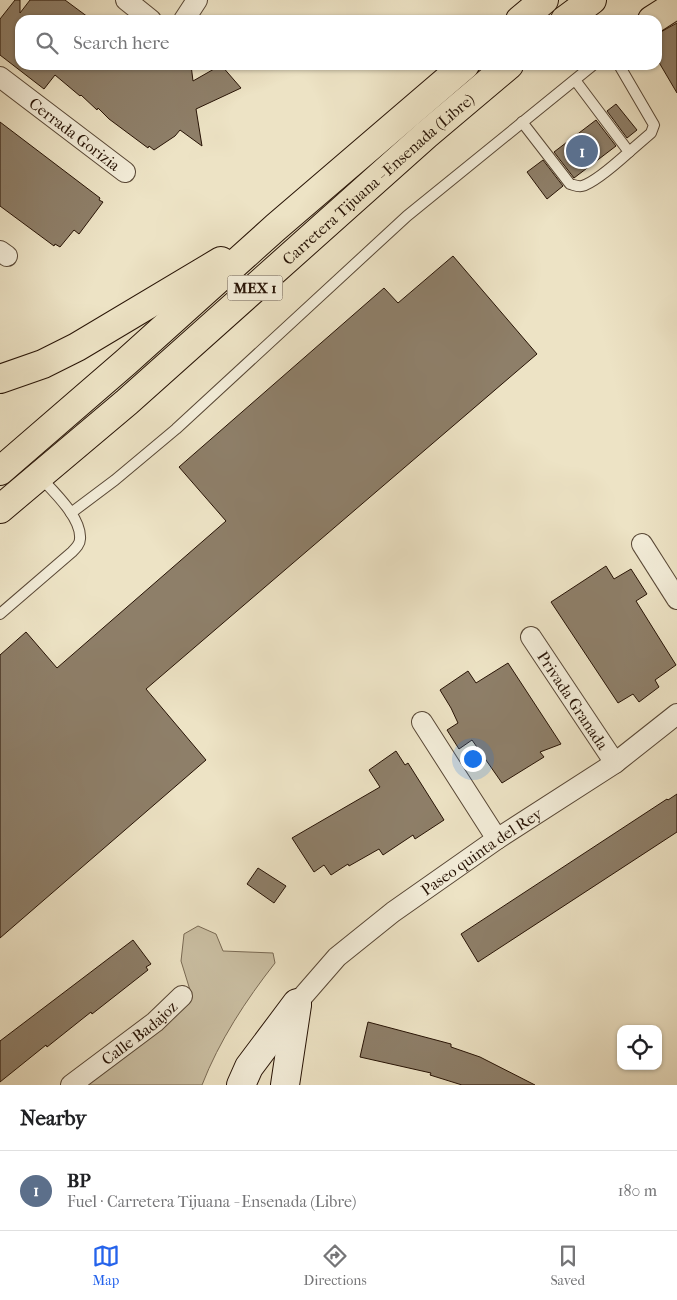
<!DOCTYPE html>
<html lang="en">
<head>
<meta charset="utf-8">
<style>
  :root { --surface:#fff; --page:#f6f6f6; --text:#202124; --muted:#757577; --line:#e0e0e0; --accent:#2563eb }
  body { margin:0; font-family:"IM FELL French Canon",serif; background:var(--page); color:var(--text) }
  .controls { position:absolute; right:15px; bottom:15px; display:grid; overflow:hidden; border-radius:10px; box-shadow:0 1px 4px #0004 }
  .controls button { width:45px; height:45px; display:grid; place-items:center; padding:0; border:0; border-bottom:1px solid var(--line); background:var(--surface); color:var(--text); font:25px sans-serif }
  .you { position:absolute; left:472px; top:758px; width:18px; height:18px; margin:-12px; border:4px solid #fff; border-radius:50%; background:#1a73e8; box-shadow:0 0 0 8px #1a73e833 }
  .badge { display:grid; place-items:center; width:32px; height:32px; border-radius:50%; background:var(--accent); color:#fff; font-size:16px; font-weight:700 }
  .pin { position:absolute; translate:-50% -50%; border:2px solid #fff; box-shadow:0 1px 5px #0006 }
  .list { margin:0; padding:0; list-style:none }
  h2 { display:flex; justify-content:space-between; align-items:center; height:65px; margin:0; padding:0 20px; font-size:21px }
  h2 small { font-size:16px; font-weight:400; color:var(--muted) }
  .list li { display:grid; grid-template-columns:32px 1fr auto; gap:15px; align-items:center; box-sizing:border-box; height:80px; padding:0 20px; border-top:1px solid var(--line) }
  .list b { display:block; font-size:19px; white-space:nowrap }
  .list p { margin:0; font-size:16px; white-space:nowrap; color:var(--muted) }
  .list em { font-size:16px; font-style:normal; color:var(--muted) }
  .icon { flex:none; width:28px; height:28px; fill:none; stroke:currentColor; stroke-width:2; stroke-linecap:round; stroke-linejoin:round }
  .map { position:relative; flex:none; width:677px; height:1085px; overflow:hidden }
  .search { position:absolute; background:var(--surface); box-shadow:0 1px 4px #0004; left:15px; right:15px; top:15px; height:55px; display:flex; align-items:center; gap:12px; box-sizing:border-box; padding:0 18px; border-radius:15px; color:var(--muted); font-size:19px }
  .sheet { height:145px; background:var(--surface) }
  nav { display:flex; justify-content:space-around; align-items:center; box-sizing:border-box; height:70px; border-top:1px solid var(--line); background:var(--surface); font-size:14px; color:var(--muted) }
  nav a { display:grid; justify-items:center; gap:2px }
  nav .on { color:var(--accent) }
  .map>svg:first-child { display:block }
  .green { fill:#cbc0a4; stroke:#796a54 }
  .building { fill:#8e7f69; stroke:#271305 }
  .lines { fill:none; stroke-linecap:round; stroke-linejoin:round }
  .lane-casing { stroke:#584735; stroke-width:12 }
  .street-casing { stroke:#584735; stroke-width:22 }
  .secondary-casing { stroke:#271305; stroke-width:30 }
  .highway-casing { stroke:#271305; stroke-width:30 }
  .lane { stroke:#f3edd9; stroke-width:10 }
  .street { stroke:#f3edd9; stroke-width:20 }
  .secondary { stroke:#f3edd9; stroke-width:28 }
  .highway { stroke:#ede3c5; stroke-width:28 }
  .labels { text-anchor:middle; stroke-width:5; stroke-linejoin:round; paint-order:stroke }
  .shield { fill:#f3edd9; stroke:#645445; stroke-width:1 }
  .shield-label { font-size:15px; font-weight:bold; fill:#271305 }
  .street-label { font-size:16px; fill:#271305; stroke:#f3edd9 }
</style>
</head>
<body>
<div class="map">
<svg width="677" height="1085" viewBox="0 0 677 1085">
  <rect width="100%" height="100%" fill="#ede3c5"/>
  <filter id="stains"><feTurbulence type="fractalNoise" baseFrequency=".004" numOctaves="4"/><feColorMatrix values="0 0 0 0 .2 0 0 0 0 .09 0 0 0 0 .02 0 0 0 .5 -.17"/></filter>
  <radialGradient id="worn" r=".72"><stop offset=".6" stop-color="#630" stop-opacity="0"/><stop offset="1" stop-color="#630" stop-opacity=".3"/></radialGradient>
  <path class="green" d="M198 926 216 934 223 951 273 953 275 963C246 1000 219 1041 202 1085H72L180 1003 190 990 181 961 184 934Z"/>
  <g class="building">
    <polygon points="15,0 20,0 20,13 30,0 65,0 92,20 20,20 20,65 191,65 193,81 221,65 241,88 196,109 202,146 180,130 175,136 154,150 149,146 148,148 109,119 98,108 97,110 81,95 80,96 55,75 44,89 0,55 0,19"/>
    <polygon points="677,23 677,93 657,59 657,34"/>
    <polygon points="616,104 637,130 627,138 607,111"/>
    <polygon points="596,120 616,146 574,178 554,152"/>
    <polygon points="0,122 100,198 99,200 103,202 79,234 74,230 60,247 55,244 54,246 0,206"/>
    <polygon points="543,160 563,186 547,199 527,172"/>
    <polygon points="453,256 537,354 146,689 206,760 0,938 0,655 26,632 57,668 226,521 179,467 384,288 398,303"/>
    <polygon points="606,566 614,579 631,569 647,594 636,601 676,665 655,680 659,687 639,702 633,694 618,703 551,602"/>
    <polygon points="508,663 561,744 540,752 544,757 502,783 472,740 459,749 447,730 458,723 451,708 440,690 468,671 476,683"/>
    <polygon points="396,751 405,765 408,763 444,820 415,839 413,835 383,855 379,849 349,866 348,864 331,875 324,865 314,872 292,838 380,787 369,770"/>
    <polygon points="677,794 677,832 478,962 461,934 667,799 668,800"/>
    <polygon points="258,868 286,886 274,903 247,884"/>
    <polygon points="133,940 151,964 146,967 148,970 92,1014 91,1012 47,1047 46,1045 0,1082 0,1041"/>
    <polygon points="368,1022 451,1044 451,1047 480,1057 535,1085 462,1085 430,1075 431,1073 360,1057"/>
  </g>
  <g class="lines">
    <defs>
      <g id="lane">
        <polyline points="619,65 654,125 651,133 629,152"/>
        <path d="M522 122 570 184C574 185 578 187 582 186 594 183 619 161 629 152L575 80"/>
        <polyline points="71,513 115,480 176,429 407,216 593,65"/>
        <path d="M0 614 72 552C76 548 80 544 80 539 82 518 53 491 40 477"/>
      </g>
      <g id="street">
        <polyline points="126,0 151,20"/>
        <polyline points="184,20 197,0"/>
        <path id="s1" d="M0 77 125 172"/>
        <polyline points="0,251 7,256"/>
        <polyline points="642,544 677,599"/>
        <path id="s2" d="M531 637 615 763"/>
        <polyline points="422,722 497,839"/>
        <path id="s3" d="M297 1003 337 957 393 912 497 839 615 763 677 714"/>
        <path id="s4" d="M71 1085 155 1022 182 996"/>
      </g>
      <g id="secondary">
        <polyline points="241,1085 249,1067 297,1003"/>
        <polyline points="285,1085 297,1005"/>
      </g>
      <g id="highway">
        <polyline points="520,20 544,0"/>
        <polyline points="565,20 592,0"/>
        <polyline points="652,20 677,4"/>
        <polyline points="0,379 43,364 77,347 221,261"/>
        <polyline points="0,471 126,362 276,227 465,65"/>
        <path id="s5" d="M0 509 127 402 426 135 509 65"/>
      </g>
    </defs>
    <use href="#lane" class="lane-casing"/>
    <use href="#street" class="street-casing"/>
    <use href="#secondary" class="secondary-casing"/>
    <use href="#highway" class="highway-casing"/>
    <use href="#lane" class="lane"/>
    <use href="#street" class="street"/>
    <use href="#secondary" class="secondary"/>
    <use href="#highway" class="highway"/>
  </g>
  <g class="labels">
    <rect class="shield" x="227.5" y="275.5" width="55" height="25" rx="4"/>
    <g class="shield-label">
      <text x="255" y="293">MEX 1</text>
    </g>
    <g class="street-label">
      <text dy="6" stroke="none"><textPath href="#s1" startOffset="94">Cerrada Gorizia</textPath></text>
      <text dy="6" stroke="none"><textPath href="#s5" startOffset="502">Carretera Tijuana - Ensenada (Libre)</textPath></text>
      <text dy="6" stroke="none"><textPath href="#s2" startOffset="76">Privada Granada</textPath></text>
      <text dy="6" stroke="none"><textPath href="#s3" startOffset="240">Paseo quinta del Rey</textPath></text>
      <text dy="6" stroke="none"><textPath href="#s4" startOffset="86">Calle Badajoz</textPath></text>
    </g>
  </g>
  <rect width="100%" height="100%" filter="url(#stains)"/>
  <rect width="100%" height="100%" fill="url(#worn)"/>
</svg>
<div class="controls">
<button><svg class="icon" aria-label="locate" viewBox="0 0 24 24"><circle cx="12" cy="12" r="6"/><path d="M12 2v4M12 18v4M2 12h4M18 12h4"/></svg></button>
</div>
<div class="you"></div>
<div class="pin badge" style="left:582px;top:151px;background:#5c6f8a">1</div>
<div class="search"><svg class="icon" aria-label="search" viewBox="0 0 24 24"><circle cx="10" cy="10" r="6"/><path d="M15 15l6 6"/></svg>Search here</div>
</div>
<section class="sheet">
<h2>Nearby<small></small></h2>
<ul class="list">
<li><span class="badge" style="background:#5c6f8a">1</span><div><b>BP</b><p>Fuel · Carretera Tijuana - Ensenada (Libre)</p></div><em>180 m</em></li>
</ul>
</section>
<nav>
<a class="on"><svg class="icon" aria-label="map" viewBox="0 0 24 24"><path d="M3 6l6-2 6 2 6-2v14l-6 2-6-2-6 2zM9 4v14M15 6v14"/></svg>Map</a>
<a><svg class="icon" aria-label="directions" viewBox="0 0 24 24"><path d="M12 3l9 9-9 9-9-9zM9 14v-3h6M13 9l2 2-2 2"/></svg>Directions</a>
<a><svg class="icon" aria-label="saved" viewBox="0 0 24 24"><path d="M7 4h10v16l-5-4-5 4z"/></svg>Saved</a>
</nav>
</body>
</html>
